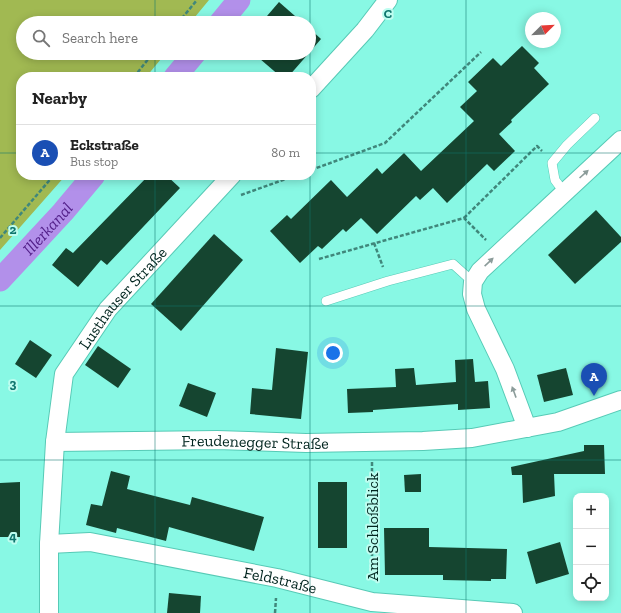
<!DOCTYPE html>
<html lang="en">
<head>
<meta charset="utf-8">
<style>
  :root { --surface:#fff; --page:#f6f6f6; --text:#222; --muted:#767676; --line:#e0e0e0; --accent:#a41356 }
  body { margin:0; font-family:"Zilla Slab",serif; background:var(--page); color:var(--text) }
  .controls { position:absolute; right:12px; bottom:12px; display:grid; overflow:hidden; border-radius:8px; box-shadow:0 2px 10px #0003 }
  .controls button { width:36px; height:36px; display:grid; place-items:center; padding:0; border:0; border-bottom:1px solid var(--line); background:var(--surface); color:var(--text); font:20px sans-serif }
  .compass { position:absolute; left:525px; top:12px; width:36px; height:36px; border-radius:50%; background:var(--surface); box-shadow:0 2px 10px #0003; rotate:66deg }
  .you { position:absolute; left:333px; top:353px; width:14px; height:14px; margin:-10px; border:3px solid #fff; border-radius:50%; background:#1a73e8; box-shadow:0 0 0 6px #1a73e833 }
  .badge { display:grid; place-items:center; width:26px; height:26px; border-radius:50%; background:var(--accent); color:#fff; font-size:13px; font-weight:700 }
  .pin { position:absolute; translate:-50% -33px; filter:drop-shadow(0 1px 2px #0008) }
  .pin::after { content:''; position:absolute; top:21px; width:14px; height:12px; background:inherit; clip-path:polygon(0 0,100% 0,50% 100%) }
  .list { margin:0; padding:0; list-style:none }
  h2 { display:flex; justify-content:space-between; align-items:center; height:52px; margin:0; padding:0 16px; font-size:17px }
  h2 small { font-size:13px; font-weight:400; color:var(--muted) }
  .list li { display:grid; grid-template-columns:26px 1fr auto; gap:12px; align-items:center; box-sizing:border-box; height:56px; padding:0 16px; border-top:1px solid var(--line) }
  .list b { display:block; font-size:15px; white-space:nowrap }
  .list p { margin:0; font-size:13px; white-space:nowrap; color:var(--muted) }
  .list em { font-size:13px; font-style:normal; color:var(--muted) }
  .icon { flex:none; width:22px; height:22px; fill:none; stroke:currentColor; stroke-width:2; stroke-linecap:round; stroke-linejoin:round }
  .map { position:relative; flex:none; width:621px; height:613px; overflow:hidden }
  .search { position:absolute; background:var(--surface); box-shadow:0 2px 10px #0003; left:16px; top:16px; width:300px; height:44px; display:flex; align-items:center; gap:10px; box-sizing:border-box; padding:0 14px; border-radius:22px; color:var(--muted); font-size:15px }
  .panel { position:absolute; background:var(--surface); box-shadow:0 2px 10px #0003; left:16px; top:72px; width:300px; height:108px; border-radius:16px }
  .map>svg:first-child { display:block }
  .forest { fill:#a1b952 }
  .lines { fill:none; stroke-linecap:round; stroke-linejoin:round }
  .canal { stroke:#b290ea; stroke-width:23 }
  .building { fill:#154530 }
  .lane-casing { stroke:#57cab6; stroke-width:10 }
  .street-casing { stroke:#57cab6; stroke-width:20 }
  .path { stroke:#40877b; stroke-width:2.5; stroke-dasharray:4 2; stroke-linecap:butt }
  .lane { stroke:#fff; stroke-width:9 }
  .street { stroke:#fff; stroke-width:18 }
  .oneway { fill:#8c9c9a }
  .grid { fill:none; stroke:#0f766e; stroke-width:1; stroke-opacity:0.55 }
  .labels { text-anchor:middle; stroke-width:4; stroke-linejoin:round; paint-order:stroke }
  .street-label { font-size:16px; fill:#00241e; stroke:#befdf0 }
  .water-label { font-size:17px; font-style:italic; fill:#532089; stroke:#befdf0 }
  .grid-label { font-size:13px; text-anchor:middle; font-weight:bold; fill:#0f766e; stroke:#befdf0; stroke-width:4; stroke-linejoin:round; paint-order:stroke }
</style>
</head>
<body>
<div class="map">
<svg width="621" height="613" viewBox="0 0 621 613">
  <rect width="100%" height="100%" fill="#88f8e4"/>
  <polygon class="forest" points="0,0 209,0 190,23 23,23 23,53 166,53 146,77 21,77 21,175 66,175 0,250"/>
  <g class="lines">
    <g class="canal">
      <polyline points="220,23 239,0"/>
      <polyline points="175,77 195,53"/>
      <path id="s1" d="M0 280 63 212 94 175"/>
    </g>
  </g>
  <g class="building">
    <polygon points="279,2 303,23 261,23"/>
    <polygon points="309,28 321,39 309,53"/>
    <polygon points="522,46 539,63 534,68 549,84 511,120 512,122 499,134 515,151 494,171 487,164 447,203 433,188 420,200 416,196 377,234 361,218 346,232 343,229 322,249 318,246 300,263 270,231 287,215 291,219 331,180 347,197 377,168 382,174 404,153 421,171 474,121 460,107 477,91 468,82 493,58 501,66"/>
    <polygon points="253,53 309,53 288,77 281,77"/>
    <polygon points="149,175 166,175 180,188 107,265 101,260 78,287 52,265 66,248 73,253"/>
    <polygon points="596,210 621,237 621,242 575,284 548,255"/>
    <polygon points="214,234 243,260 181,331 151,304"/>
    <polygon points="30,340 52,355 36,378 15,364"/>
    <polygon points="98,346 131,369 118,388 85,365"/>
    <polygon points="276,348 308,352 301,419 250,414 252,388 272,390"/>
    <polygon points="473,359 475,382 488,381 490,408 458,410 458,404 373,410 373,412 348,413 347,389 396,387 395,369 414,368 416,385 456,382 455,360"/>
    <polygon points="566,368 573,395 544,402 537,375"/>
    <polygon points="188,383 216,393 207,417 179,406"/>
    <polygon points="584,445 604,445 605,474 554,474 555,496 523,503 522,475 512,475 511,467 584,451"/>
    <polygon points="111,471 130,476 127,489 190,505 192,497 264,517 254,551 169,527 166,541 117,528 116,533 86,525 91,504 102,506"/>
    <polygon points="421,474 421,492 405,492 404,475"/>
    <polygon points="20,482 20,537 0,537 0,483"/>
    <rect x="318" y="482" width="29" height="66"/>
    <polygon points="384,528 429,528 429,547 507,549 506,579 491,579 491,581 443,580 443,575 385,575"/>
    <polygon points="560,542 569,574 536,584 527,552"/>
    <polygon points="169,593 201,596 200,613 167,613"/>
  </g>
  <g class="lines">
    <defs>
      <g id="lane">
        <polyline points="564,192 555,180 552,163 567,145 595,118"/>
        <polyline points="326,301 388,281 453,264 473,282"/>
      </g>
      <g id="street">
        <polyline points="311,89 365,30 388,0"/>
        <polyline points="527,428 505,369 476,309 472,294 473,282 480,271 621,140"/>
        <path id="s2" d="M55 442 217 440 306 443 423 441 472 438 558 422 621 400"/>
        <path id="s3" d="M49 544 90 542 277 578 372 602 513 613"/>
        <path id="s4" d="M49 613V544L55 442 64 374 108 309 232 175"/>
      </g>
    </defs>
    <use href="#lane" class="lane-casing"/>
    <use href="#street" class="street-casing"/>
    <g class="path">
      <polyline points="178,23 197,0"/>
      <polyline points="134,77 153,53"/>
      <polyline points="311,170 385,143 481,52"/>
      <polyline points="241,195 297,175"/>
      <polyline points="464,218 537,146 542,151"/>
      <polyline points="0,238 54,175"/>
      <polyline points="374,243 383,267"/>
      <polyline points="319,259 464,218 486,240"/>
      <polyline points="372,462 372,581"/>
      <polyline points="275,613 276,598"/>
    </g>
    <use href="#lane" class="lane"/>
    <use href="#street" class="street"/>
  </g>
  <defs><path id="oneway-solid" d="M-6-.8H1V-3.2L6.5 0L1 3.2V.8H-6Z"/></defs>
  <g class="oneway">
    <use href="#oneway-solid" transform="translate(584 174) rotate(-42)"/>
    <use href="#oneway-solid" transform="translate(489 262) rotate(-43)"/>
    <use href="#oneway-solid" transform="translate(514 392) rotate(-110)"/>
  </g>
  <path class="grid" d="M155 0V23M310 0V77M466 0V613M155 53V77M0 153H21M311 153H621M155 175V613M310 175V613M0 306H621M0 460H621"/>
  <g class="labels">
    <g class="street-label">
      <text dy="6" stroke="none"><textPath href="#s4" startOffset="336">Lusthauser Straße</textPath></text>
      <text dy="6" stroke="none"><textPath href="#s2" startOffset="200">Freudenegger Straße</textPath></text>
      <text transform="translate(372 527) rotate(-90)" y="6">Am Schloßblick</text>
      <text dy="6" stroke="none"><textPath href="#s3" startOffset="235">Feldstraße</textPath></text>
    </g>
    <g class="water-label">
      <text dy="6" stroke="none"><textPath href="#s1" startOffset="70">Illerkanal</textPath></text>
    </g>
  </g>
  <g class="grid-label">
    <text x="388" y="18">C</text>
    <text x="13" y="234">2</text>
    <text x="13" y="388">3</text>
    <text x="13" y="541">4</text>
  </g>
</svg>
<div class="controls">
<button>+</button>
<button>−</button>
<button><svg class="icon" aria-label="locate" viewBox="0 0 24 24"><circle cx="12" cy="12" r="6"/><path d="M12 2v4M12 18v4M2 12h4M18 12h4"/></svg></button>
</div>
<svg class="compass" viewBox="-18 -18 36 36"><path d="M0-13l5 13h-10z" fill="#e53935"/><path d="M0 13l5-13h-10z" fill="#767676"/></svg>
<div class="you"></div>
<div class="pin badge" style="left:594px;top:396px;background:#1a4fb4">A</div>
<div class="search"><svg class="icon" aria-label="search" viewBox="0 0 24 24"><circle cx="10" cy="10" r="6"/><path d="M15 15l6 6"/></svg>Search here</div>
<section class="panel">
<h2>Nearby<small></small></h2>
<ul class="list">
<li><span class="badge" style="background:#1a4fb4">A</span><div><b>Eckstraße</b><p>Bus stop</p></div><em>80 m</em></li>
</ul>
</section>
</div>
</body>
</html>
